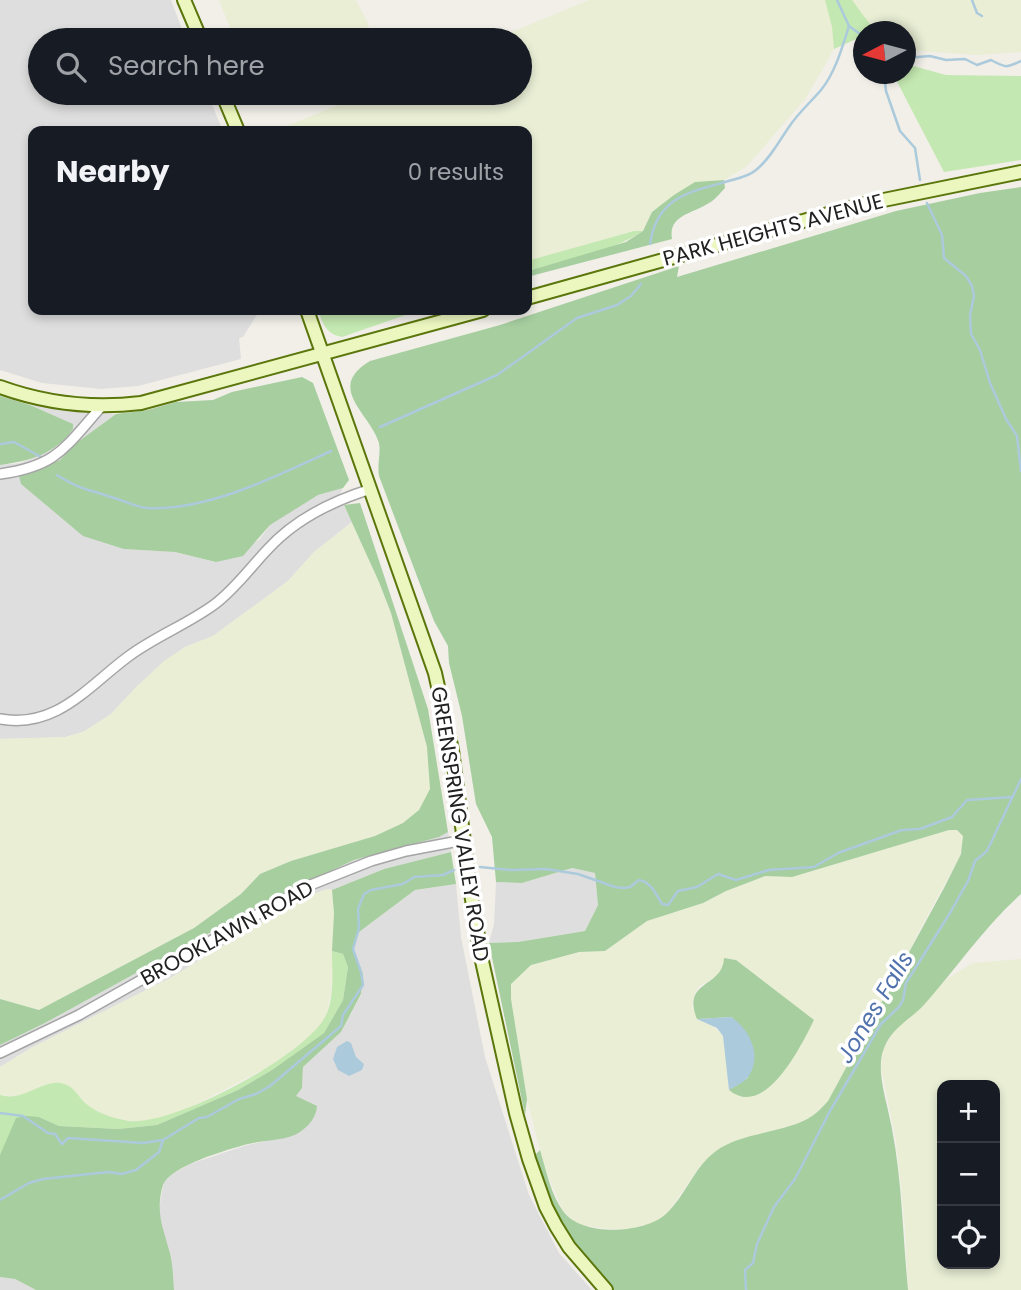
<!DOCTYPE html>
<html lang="en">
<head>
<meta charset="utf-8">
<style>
  :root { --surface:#171b24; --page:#242831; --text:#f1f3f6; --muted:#9ea1a6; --line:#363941 }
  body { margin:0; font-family:Poppins,sans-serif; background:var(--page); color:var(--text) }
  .controls { position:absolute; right:21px; bottom:21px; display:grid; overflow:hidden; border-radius:14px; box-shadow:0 4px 10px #0003 }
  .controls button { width:63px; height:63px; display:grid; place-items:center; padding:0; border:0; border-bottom:2px solid var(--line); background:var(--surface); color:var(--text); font:35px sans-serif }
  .compass { position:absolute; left:853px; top:21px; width:63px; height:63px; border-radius:50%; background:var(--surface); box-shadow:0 4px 10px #0003; rotate:264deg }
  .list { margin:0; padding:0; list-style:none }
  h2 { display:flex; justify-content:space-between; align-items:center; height:91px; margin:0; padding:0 28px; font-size:30px }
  h2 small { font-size:23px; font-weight:400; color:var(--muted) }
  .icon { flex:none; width:38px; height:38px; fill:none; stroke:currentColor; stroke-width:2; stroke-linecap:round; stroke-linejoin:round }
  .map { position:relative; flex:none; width:1021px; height:1290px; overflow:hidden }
  .search { position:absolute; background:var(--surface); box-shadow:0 4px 10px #0003; left:28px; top:28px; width:504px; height:77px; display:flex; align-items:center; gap:18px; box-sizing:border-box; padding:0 24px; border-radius:38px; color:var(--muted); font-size:26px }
  .panel { position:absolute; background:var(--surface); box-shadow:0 4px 10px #0003; left:28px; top:126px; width:504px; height:189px; border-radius:14px }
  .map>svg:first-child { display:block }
  .residential { fill:#dfdede }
  .farmland { fill:#e9eed5; fill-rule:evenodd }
  .grass { fill:#c4e8b1 }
  .forest { fill:#a6ce9f }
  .water { fill:#abcadc }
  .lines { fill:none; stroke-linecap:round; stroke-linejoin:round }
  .stream { stroke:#abcadc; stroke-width:2.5 }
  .street-casing { stroke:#a5a5a5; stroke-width:12 }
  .secondary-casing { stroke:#5b760b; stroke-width:16 }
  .street { stroke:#fff; stroke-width:9 }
  .secondary { stroke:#ecf7c0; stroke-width:12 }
  .labels { text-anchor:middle; stroke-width:7; stroke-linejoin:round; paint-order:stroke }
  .street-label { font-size:21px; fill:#212121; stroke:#fff }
  .water-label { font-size:23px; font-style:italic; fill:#5172ad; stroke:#fff }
</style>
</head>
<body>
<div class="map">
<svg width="1021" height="1290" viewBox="0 0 1021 1290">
  <rect width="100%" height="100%" fill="#f1efe8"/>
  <g class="residential">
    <polygon points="0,0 171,0 186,40 40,40 40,93 207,93 223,131 33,131 33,310 260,310 243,337 239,338 241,359 138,386 101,389 42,383 0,370"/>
    <polygon points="30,405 116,414 75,444 60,460 23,475 124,549 175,552 216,562 259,540 270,525 294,509 318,495 343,488 339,496 352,522 314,552 288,581 213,636 185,647 121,703 111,714 85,731 66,737 0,739 0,465 20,463 55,449 73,429 72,424"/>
    <polygon points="448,832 451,852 384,869 332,890 327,889 308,896 172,977 31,1048 0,1067 0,1045 45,1023 273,898 354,860 438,837"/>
    <polygon points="572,868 595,873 598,905 585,931 518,942 489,943 494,924 496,882 522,883"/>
    <polygon points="456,884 461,937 485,1057 529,1195 559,1253 592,1290 174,1290 171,1256 158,1213 164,1182 172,1174 190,1164 247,1145 291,1136 301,1131 295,1096 302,1088 303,1067 341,1032 361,995 363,974 353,950 359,932 415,890"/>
    <polygon points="0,1277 15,1279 36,1290 0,1290"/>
  </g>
  <g class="farmland">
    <polygon points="219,0 356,0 368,23 371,40 235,40"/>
    <polygon points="589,0 825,0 832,27 834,49 806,98 747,166 724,180 695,182 652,212 643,231 634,231 527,261 527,131 275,131 367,93 520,93 520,40 493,40"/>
    <polygon points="852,0 1021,0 1021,52 977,55 906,50 906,32 875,31"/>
    <polygon points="257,93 311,93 283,103 272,103"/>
    <polygon points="352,522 379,582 391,613 427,747 430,790 419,810 403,823 375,836 291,861 260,874 241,894 194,928 39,1010 0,999 0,739 66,737 85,731 111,714 136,687 164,661 185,647 213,636 288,581 314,552"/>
    <path d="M949 830H957L963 836 961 854 917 935 901 970 828 1101 811 1117 700 1166 668 1212 654 1223 635 1229H608L577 1224 563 1211 544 1166 527 1099 511 999V984L520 974 531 965 550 959 579 952 605 951 647 921 703 903 726 891 765 876 792 877ZM725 958 736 960 814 1021 729 1089 724 1036 692 1008 693 998 698 987 717 976 724 968Z"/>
    <polygon points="327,889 332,890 334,913 331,994 326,1017 312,1035 272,1065 187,1109 150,1121 132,1121 107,1117 86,1104 70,1087 53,1083 19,1096 0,1095 0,1067 31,1048 172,977 255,926 308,896"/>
    <path d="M1021 959V1290H908L905 1227 896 1141 881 1067 883 1049 898 1026 921 1008 945 980 973 963ZM942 1085H995V1264H942Z"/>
  </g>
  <g class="grass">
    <polygon points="825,0 852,0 875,31 864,32 863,36 834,49 832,27"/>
    <polygon points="906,64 946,75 1021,76 1021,160 944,172 893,74 906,74"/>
    <path d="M634 231H643C608 254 566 258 527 272V261Z"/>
    <path d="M318 310H420L342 337C326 334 323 324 318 310Z"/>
    <path d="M332 951 343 954 348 967 343 1000 324 1033 272 1070 238 1090 157 1125 118 1129 59 1126 39 1117 0 1155V1095C24 1102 41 1080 61 1083 73 1085 78 1096 85 1103 98 1114 113 1118 129 1121 174 1126 300 1058 324 1019 335 1001 332 972 332 951Z"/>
  </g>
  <g class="forest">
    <path d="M724 180 725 188C720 193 715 200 709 203 692 214 668 215 672 239L527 277V272L535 269 626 242 643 231 652 212 674 195 695 182Z"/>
    <path d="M1021 187V894C984 927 956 969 923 1006 909 1020 892 1028 884 1048 877 1065 883 1089 887 1106 902 1166 902 1228 908 1290H611L567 1234 548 1199 534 1156 540 1150C546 1170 551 1195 563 1211 581 1237 644 1234 666 1214 686 1195 694 1167 716 1151 741 1132 790 1132 812 1116 818 1112 823 1106 828 1101L944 888 961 854 963 836 957 830H949L792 877 765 876 726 891 703 903 647 921 605 951 579 952 531 965 511 984V999L527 1099 525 1115 489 943 518 942 585 931 598 905 595 873 572 868 522 883 496 882 492 837 476 804 462 716 449 663 448 646 434 621 379 476C377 465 381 453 379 443 370 413 325 388 370 361L500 325 679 266 677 277 896 211 980 193Z"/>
    <polygon points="302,377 313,383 349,480 343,488 318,495 270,525 243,556 216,562 175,552 124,549 83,536 21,484 19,476 60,460 75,444 116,414 148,410 176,402 213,400 232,392"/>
    <path d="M0 396 30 405 73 424V429C56 454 29 461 0 465Z"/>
    <polygon points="360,503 428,709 448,832 439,837 354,860 273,898 45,1023 0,1045 0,999 39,1010 194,928 241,894 260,874 291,861 375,836 403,823 419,810 430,789 427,747 391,613 379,582 344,505"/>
    <path d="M451 852 456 884 415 890 359 932 353 950 363 974 361 994 341 1032 303 1067 302 1088 296 1096 317 1106C316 1117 310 1125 300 1132 286 1141 264 1140 248 1144 229 1149 170 1166 163 1185 155 1212 163 1227 170 1253 173 1265 173 1278 174 1290H36L15 1279 0 1277V1155L16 1118 27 1116 39 1117 59 1126 118 1129 157 1125 238 1090 272 1070 324 1033 343 1000 348 967 343 954 332 951 334 913 332 890 384 869Z"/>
    <path d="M724 958 736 960 814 1020C801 1046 765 1120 729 1090L748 1078 732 1017 697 1019C681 980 723 988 724 958Z"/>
  </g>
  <g class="water">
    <path d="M731 1017C750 1029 763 1057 748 1077 745 1082 735 1086 729 1090L723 1036 717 1028 697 1019Z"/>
    <polygon points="347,1041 351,1043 356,1057 364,1064 362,1070 349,1076 338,1070 333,1059 337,1047"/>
  </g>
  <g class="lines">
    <g class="stream">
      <polyline points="837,0 849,26 864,37"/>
      <polyline points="972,0 977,13 982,16"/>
      <path d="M906 58 930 56 946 60 965 59 977 65 991 60C1006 68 1005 68 1021 61"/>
      <polyline points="884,74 886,91 900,131 915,148 920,180"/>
      <polyline points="927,203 942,235 944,258 966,276 972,286 974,296 970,315 971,334 980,350 990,383 1006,419 1017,436 1021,471"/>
      <path d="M650 244C657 195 692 192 732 180 740 178 749 176 756 170 770 159 779 141 789 127 798 113 810 103 821 90 835 73 842 48 849 26"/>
      <polyline points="380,427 497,375 577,318 617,305 631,296 641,284"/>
      <polyline points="0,444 14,442 41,457"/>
      <path d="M57 475C79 489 87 489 111 497 123 500 135 507 147 508 208 511 277 476 331 451"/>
      <path d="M480 867 511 870 546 869 578 874 615 887 624 888 630 887 639 880C651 882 656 894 662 904L668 905 678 891 697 887 718 874 736 880 769 870 814 867 838 853 902 830 920 829 952 817 967 800 1012 797"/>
      <polyline points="0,1113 23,1116 48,1133 55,1134 62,1144 68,1138 143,1143 163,1140"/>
      <polyline points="0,1200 29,1183 43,1179 108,1172 122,1174 136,1170 159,1152 163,1140 199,1118 207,1117 239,1099 256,1094 270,1086 341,1026 343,1015 363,985 361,972 353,949 359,928 358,909 364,894 371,890 403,884 414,877 443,875 454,870"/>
      <polyline points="746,1290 745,1270 753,1263 757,1244 774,1207 795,1179 830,1111 881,1024 899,1007 903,1000 906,983 950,913 968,881 975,861 987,851 1021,779"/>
    </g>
    <defs>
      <g id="street">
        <path d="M0 474C58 466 65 447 102 406"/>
        <path d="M0 719C57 729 88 686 129 656 156 636 188 624 215 604 235 589 250 568 267 550 295 519 332 501 371 489"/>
        <polyline points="0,1053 79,1015 308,886 371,861 406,851 464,840"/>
      </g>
      <g id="secondary">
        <polyline points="184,0 201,40"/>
        <polyline points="222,93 238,131"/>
        <polyline points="527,298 864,204 1021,172"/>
        <polyline points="307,310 435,673 452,750 470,887 482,961 516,1113 529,1159 546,1207 556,1226 569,1247 606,1290"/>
        <path d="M0 387C47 404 92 409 141 403L483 310"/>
      </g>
    </defs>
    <use href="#street" class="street-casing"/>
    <use href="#secondary" class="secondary-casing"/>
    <use href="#street" class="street"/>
    <use href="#secondary" class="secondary"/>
  </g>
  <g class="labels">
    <g class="street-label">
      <text transform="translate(773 230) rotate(-15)" y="7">PARK HEIGHTS AVENUE</text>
      <text transform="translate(460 824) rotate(81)" y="7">GREENSPRING VALLEY ROAD</text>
      <text transform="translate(227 933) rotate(-29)" y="7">BROOKLAWN ROAD</text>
    </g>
    <g class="water-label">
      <text transform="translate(875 1007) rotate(-59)" y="8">Jones Falls</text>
    </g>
  </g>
</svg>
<div class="controls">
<button>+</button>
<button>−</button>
<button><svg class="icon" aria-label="locate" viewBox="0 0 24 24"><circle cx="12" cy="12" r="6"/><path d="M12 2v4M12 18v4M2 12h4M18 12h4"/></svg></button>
</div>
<svg class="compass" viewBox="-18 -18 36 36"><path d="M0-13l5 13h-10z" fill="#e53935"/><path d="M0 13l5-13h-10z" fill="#9ea1a6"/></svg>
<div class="search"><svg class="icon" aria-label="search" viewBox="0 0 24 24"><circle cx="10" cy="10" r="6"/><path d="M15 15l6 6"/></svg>Search here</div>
<section class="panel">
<h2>Nearby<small>0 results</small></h2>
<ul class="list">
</ul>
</section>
</div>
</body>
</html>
